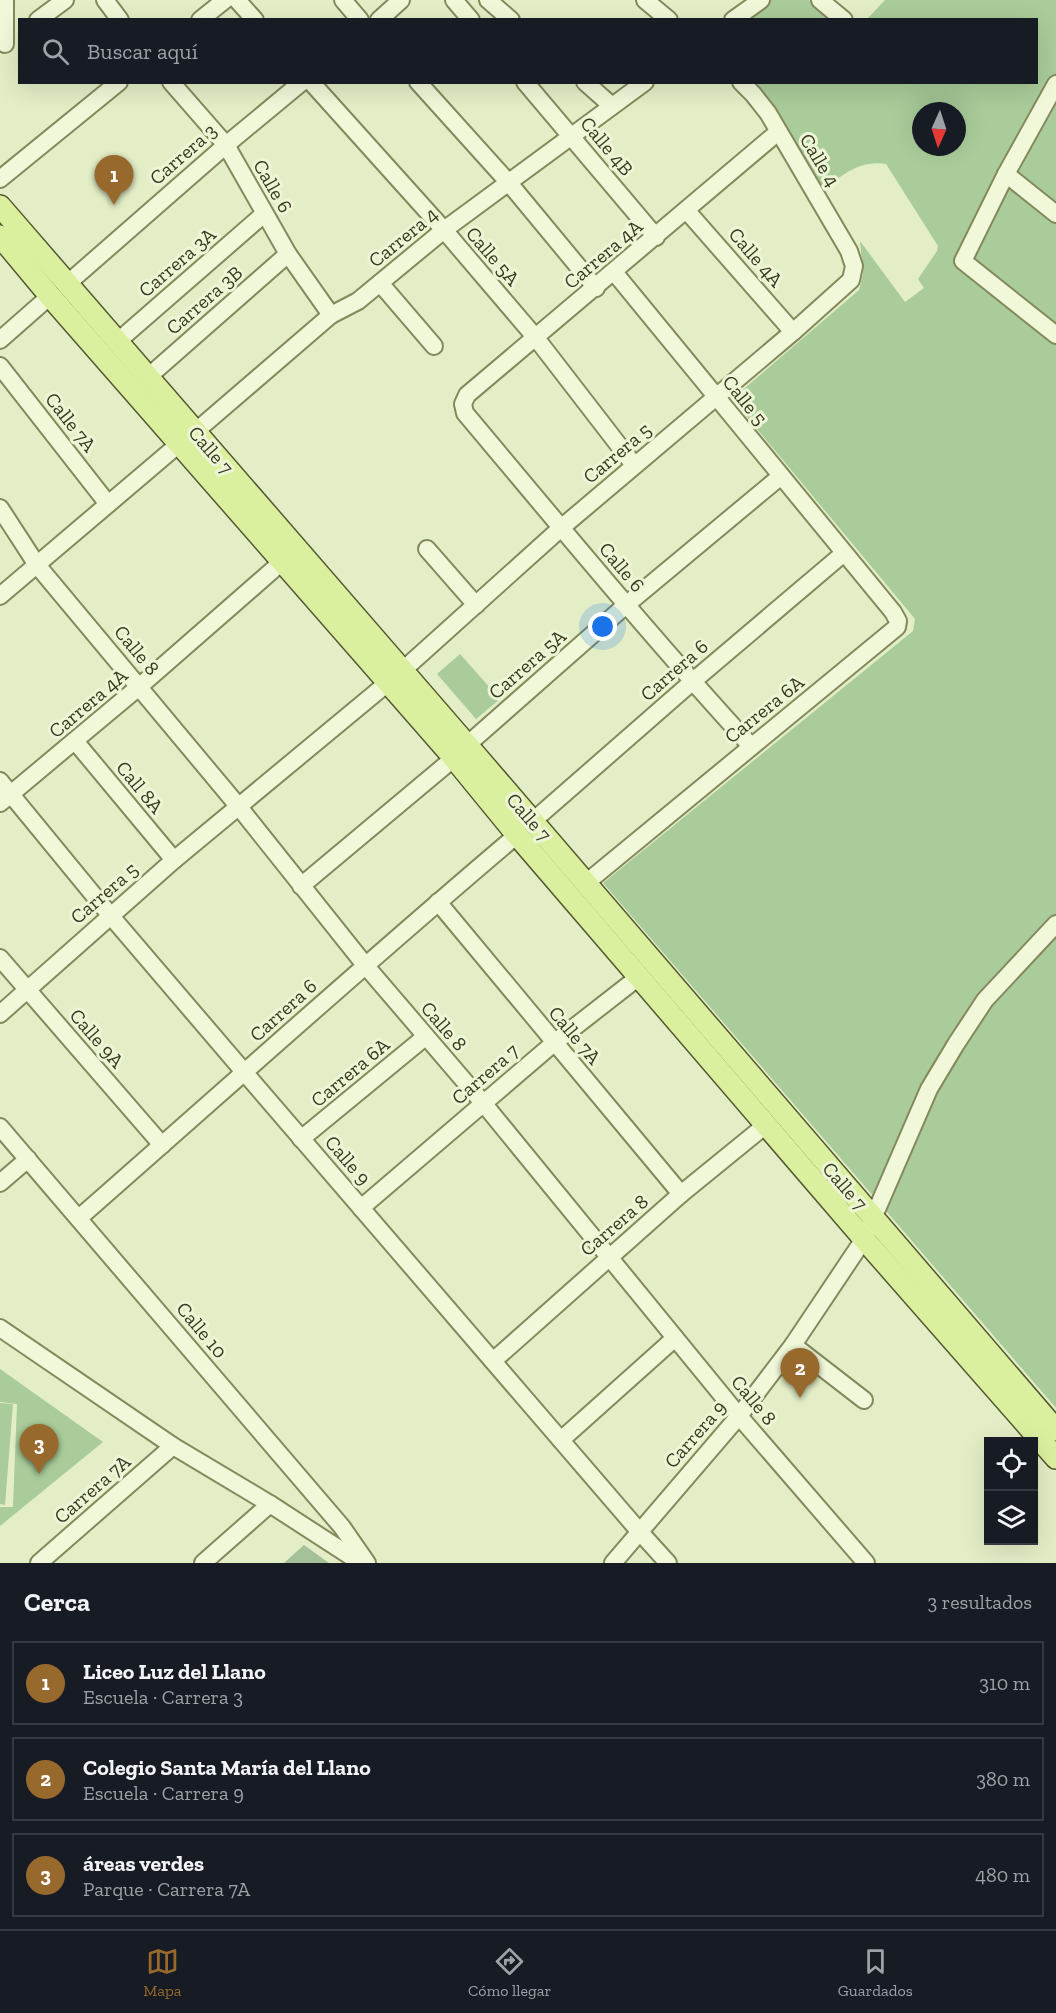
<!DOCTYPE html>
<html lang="es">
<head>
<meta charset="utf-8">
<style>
  :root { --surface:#171b24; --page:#20242c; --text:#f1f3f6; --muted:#9ea1a6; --line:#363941; --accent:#97692d }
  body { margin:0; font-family:"Zilla Slab",serif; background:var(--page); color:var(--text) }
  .controls { position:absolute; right:18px; bottom:18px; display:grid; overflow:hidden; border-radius:0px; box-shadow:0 6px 24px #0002 }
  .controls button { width:54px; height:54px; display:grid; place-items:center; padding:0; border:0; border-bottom:2px solid var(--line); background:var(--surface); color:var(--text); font:30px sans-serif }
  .compass { position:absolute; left:912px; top:102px; width:54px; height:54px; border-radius:50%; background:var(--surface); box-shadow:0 6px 24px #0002; rotate:183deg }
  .you { position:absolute; left:603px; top:627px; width:21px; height:21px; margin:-15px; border:4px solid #fff; border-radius:50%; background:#1a73e8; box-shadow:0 0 0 9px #1a73e833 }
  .badge { display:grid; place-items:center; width:39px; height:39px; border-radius:50%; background:var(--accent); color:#fff; font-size:20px; font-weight:700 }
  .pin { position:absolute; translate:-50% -50px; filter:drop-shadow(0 2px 3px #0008) }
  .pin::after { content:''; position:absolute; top:32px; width:21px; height:18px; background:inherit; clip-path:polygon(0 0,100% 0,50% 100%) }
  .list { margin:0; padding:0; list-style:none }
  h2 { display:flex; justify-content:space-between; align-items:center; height:78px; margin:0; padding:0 24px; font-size:26px }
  h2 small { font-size:20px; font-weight:400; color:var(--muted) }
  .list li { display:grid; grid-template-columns:39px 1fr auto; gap:18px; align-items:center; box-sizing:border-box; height:84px; margin:0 12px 12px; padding:0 12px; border:2px solid var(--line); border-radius:0px }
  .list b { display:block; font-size:22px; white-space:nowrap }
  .list p { margin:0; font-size:20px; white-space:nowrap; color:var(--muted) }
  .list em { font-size:20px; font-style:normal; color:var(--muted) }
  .icon { flex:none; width:33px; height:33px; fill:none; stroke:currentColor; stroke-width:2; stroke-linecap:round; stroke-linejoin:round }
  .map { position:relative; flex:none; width:1056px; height:1563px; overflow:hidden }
  .search { position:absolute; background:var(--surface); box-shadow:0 6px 24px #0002; left:18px; right:18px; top:18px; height:66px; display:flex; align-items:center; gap:15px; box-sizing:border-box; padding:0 21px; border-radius:0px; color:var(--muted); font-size:22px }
  .sheet { height:366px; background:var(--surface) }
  nav { display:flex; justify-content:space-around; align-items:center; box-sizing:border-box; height:84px; border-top:2px solid var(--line); background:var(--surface); font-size:16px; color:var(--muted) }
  nav a { display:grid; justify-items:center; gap:3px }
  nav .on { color:var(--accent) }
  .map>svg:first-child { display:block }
  .green { fill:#a9cc9a; fill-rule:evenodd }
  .cemetery { fill:#a5c199 }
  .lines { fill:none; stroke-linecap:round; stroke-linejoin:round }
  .minor-casing { stroke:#84895c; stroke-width:20 }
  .major-casing { stroke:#555730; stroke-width:24 }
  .minor { stroke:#f0f8d9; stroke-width:16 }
  .major { stroke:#dbf09f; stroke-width:21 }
  .labels { text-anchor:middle; stroke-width:6; stroke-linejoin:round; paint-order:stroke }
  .street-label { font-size:20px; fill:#38391f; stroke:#ecf5d5 }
</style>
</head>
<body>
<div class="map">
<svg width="1056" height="1563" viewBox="0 0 1056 1563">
  <rect width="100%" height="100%" fill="#e3eec6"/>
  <g class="green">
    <polygon points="771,0 809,0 833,19 745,20"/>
    <path d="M885 0H1056V1408L603 883 913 631 915 619 732 399 859 290 863 274 860 241 905 302 924 288 918 279 937 251 938 246 886 164C858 159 839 178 818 193L777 116 772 103 753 83 1036 82V20L867 19ZM921 111H957V147H921Z"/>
    <polygon points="460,654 500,699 476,719 437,674"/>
    <polygon points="0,1369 103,1442 0,1526 0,1507 13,1507 17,1404 0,1402"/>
    <polygon points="0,1403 13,1404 5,1505 0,1504"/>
  </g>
  <polygon class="cemetery" points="304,1545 329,1563 284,1563"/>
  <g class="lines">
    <defs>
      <g id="minor">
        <polyline points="105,0 120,20"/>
        <polyline points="237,0 255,20"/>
        <polyline points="343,0 360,20"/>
        <polyline points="454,0 471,20"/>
        <polyline points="488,0 511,20"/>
        <polyline points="645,0 669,20"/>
        <polyline points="820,0 844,20"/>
        <polyline points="38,20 65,0"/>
        <polyline points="200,20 225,0"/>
        <polyline points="379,20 401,0"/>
        <polyline points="733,20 761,0"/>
        <polyline points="5,44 5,0"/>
        <polyline points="171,82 226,145 288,254 331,315"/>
        <polyline points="311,82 444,230 536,338 634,465"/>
        <polyline points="418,82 509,183 596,288"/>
        <polyline points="525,82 656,237"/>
        <polyline points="585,82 612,106"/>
        <polyline points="1056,84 1006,174 963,261 1056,335"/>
        <polyline points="1006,174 1056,214"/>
        <polyline points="0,179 119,82"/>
        <polyline points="687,211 793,332"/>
        <polyline points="380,283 434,346"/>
        <polyline points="67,284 226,145 302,82"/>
        <polyline points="0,340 50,296"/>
        <polyline points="117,342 264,214"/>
        <polyline points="0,366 108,504"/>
        <polyline points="148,377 288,254"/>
        <polyline points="195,432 331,315 358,301 444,230 645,82"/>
        <polyline points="0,508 37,565 239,807 365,965 484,1104 739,1416 866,1563"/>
        <polyline points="427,549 476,605"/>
        <polyline points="0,596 179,444"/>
        <polyline points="75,741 174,860"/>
        <polyline points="467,745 626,605 781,476"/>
        <path d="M751 746C652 638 559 525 465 413L463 404 467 395 778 132"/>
        <polyline points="0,781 110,915 245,1073 639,1531 668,1563"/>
        <polyline points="0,803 140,686 283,561"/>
        <polyline points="533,821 692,682 844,553"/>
        <polyline points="586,883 897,627 898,621 893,612 614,272"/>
        <polyline points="301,886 454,758"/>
        <polyline points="438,902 681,1194"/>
        <polyline points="0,958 162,1145"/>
        <polyline points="0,1014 174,860 402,671 561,528 793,332 851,280 854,266 849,251 768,113 753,94 741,82"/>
        <polyline points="0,1127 342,1527 367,1563"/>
        <polyline points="301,1139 425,1037"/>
        <polyline points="0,1183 28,1159"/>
        <polyline points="361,1208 554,1043 640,976"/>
        <path d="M79 1218C225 1090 369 960 517 835"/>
        <polyline points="0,1328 173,1446 270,1504 361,1563"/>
        <polyline points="793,1345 864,1400"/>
        <polyline points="493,1361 681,1194 767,1124"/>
        <polyline points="561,1440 675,1338"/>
        <polyline points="39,1563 173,1446"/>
        <polyline points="203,1563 270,1504"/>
        <polyline points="613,1563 739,1416 793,1345 864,1239 929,1089 956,1044 985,1000 1056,924"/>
      </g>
      <g id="major">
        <polyline points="0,206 467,745 1056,1430"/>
        <polyline points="0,236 50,296 454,758 517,835 864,1239 1056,1458"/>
      </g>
    </defs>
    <use href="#minor" class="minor-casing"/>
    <use href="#major" class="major-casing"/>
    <use href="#minor" class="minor"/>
    <use href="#major" class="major"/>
  </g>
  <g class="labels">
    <g class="street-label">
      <text transform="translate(607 146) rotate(50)" y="7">Calle 4B</text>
      <text transform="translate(183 154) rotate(-41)" y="7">Carrera 3</text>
      <text transform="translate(820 160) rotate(59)" y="7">Calle 4</text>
      <text transform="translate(273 186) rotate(60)" y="7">Calle 6</text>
      <text transform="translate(403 237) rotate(-39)" y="7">Carrera 4</text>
      <text transform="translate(603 254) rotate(-40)" y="7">Carrera 4A</text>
      <text transform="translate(493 256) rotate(49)" y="7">Calle 5A</text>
      <text transform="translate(756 257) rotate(49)" y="7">Calle 4A</text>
      <text transform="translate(177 262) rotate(-41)" y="7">Carrera 3A</text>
      <text transform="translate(204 300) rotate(-41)" y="7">Carrera 3B</text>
      <text transform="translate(745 400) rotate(51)" y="7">Calle 5</text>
      <text transform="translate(71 422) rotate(52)" y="7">Calle 7A</text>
      <text transform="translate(211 450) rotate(49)" y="7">Calle 7</text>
      <text transform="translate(617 453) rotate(-40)" y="7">Carrera 5</text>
      <text transform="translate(622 567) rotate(50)" y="7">Calle 6</text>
      <text transform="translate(137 650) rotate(50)" y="7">Calle 8</text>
      <text transform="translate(527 664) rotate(-41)" y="7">Carrera 5A</text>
      <text transform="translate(674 670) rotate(-41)" y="7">Carrera 6</text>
      <text transform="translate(88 703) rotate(-40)" y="7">Carrera 4A</text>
      <text transform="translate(764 709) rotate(-39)" y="7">Carrera 6A</text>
      <text transform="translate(140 787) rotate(50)" y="7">Call 8A</text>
      <text transform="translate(529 817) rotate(49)" y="7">Calle 7</text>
      <text transform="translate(104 893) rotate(-41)" y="7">Carrera 5</text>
      <text transform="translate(283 1010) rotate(-42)" y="7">Carrera 6</text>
      <text transform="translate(444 1026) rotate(49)" y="7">Calle 8</text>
      <text transform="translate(575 1035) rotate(50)" y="7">Calle 7A</text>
      <text transform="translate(97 1038) rotate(49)" y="7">Calle 9A</text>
      <text transform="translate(350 1072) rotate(-40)" y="7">Carrera 6A</text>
      <text transform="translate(485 1074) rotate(-41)" y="7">Carrera 7</text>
      <text transform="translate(348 1160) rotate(49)" y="7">Calle 9</text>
      <text transform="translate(845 1186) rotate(49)" y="7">Calle 7</text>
      <text transform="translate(614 1225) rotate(-41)" y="7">Carrera 8</text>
      <text transform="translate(202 1330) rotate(50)" y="7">Calle 10</text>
      <text transform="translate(754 1400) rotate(50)" y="7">Calle 8</text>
      <text transform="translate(695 1434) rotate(-49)" y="7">Carrera 9</text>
      <text transform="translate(92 1489) rotate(-41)" y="7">Carrera 7A</text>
    </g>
  </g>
</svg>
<div class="controls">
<button><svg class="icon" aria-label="locate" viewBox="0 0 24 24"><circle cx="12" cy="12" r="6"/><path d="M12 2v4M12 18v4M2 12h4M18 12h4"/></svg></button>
<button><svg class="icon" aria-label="layers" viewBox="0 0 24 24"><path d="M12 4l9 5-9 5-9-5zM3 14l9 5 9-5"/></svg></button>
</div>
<svg class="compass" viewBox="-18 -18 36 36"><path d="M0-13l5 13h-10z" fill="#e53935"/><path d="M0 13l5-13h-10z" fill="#9ea1a6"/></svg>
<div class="you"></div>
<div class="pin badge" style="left:114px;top:205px">1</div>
<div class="pin badge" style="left:800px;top:1398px">2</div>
<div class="pin badge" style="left:39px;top:1474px">3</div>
<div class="search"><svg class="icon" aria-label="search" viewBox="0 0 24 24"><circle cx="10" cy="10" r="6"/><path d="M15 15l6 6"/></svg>Buscar aquí</div>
</div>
<section class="sheet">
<h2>Cerca<small>3 resultados</small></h2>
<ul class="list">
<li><span class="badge">1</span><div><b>Liceo Luz del Llano</b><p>Escuela · Carrera 3</p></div><em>310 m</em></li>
<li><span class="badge">2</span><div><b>Colegio Santa María del Llano</b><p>Escuela · Carrera 9</p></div><em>380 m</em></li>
<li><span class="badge">3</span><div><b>áreas verdes</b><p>Parque · Carrera 7A</p></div><em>480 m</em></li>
</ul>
</section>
<nav>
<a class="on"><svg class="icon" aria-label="map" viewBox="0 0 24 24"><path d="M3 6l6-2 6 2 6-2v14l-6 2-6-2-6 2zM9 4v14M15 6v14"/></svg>Mapa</a>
<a><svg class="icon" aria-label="directions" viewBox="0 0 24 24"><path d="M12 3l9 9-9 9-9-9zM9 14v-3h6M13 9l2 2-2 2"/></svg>Cómo llegar</a>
<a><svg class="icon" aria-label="saved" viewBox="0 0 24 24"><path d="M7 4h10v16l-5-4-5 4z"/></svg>Guardados</a>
</nav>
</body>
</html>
